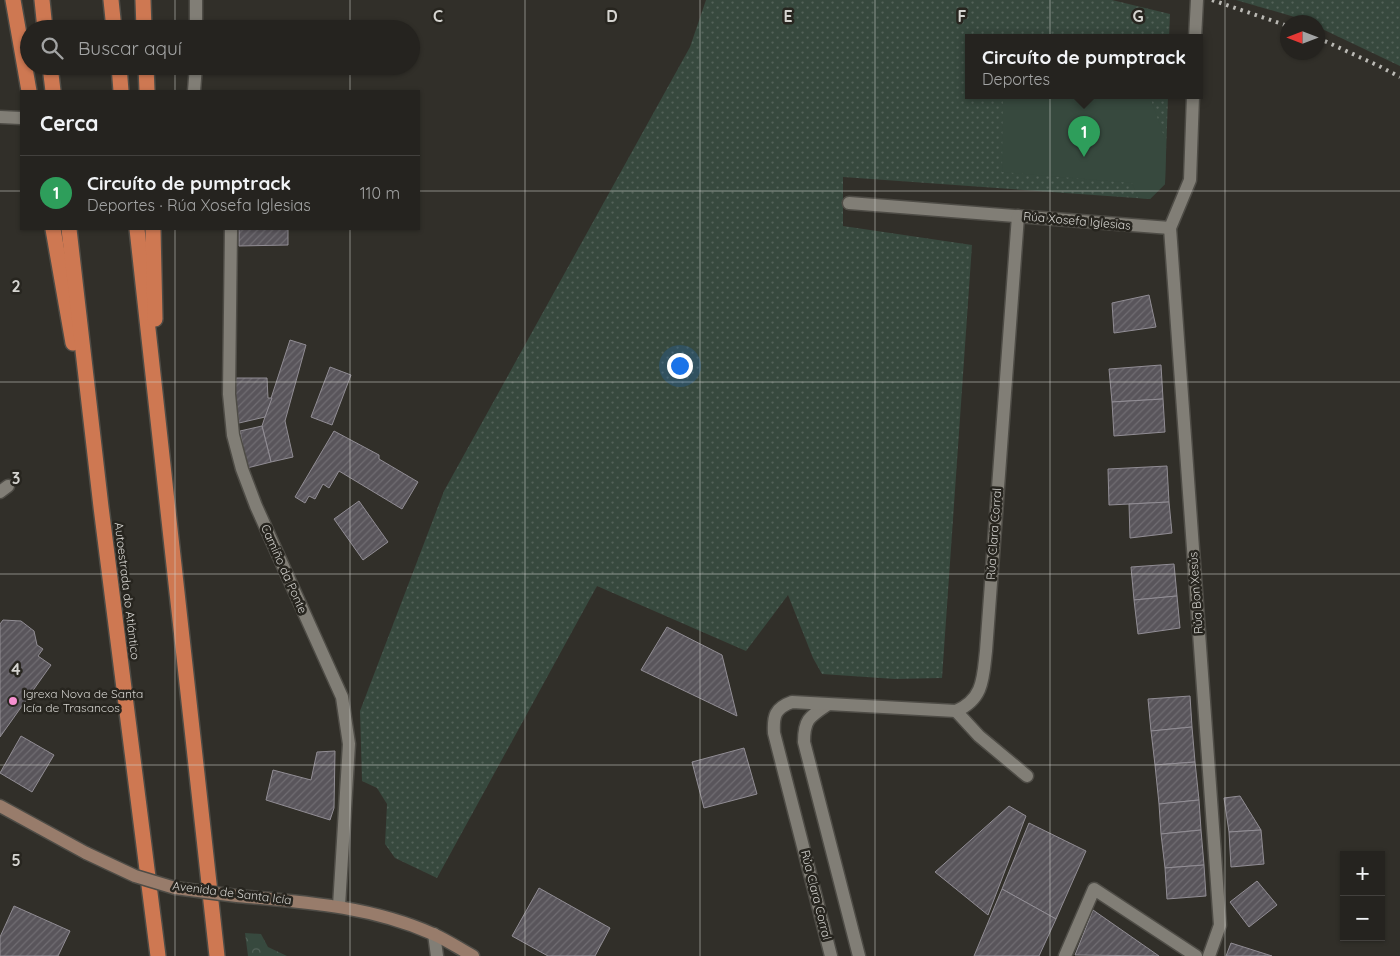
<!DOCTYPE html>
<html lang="es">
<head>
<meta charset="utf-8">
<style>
  :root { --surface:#25231f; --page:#312f2c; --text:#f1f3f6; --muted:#a3a4a4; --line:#42403d; --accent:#8bbbb9 }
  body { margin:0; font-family:Quicksand,sans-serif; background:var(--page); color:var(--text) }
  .controls { position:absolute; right:15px; bottom:15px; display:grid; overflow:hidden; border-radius:0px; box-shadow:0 1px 4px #0004 }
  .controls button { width:45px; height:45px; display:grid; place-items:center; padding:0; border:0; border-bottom:1px solid var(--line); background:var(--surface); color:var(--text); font:25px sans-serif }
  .compass { position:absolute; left:1280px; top:15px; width:45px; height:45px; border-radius:50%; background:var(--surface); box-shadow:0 1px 4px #0004; rotate:270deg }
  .you { position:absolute; left:679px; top:365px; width:18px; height:18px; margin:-12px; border:4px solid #fff; border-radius:50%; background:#1a73e8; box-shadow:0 0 0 8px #1a73e833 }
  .badge { display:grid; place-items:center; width:32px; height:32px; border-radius:50%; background:var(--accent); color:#fff; font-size:16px; font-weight:700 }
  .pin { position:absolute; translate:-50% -41px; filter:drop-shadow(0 1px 2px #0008) }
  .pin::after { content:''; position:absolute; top:26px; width:18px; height:15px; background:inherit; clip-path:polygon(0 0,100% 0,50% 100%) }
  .popup { position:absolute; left:965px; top:34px; width:238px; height:65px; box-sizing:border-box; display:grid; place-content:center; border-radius:0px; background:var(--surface); filter:drop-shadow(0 1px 4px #0005); font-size:16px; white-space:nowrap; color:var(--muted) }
  .popup b { font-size:19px; color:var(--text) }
  .popup::after { content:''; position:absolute; left:50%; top:100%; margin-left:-10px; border:10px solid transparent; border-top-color:var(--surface) }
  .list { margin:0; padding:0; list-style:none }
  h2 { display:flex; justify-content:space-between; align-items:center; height:65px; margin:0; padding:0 20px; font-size:21px }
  h2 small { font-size:16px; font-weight:400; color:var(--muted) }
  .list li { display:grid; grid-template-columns:32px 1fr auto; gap:15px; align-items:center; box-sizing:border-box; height:75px; padding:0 20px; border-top:1px solid var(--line) }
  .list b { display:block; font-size:19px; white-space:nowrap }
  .list p { margin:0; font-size:16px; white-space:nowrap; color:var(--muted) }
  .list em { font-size:16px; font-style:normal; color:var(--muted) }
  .icon { flex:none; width:28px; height:28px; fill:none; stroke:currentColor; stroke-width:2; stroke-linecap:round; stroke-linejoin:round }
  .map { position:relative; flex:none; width:1400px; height:956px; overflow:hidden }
  .search { position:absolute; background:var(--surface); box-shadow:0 1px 4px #0004; left:20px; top:20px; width:400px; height:55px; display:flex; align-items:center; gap:12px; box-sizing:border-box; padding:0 18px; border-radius:28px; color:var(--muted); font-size:19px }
  .panel { position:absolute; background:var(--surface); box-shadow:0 1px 4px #0004; left:20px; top:90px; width:400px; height:140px; border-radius:0px }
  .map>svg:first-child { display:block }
  .grass { fill:url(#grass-dots) }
  .park { fill:url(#park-crowns) }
  .pitch { fill:#37493e }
  .building { fill:url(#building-hatch); stroke:#918d94 }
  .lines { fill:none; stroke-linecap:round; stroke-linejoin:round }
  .street-casing { stroke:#4e4c46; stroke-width:15 }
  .secondary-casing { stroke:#4e4c46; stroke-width:15 }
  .highway-casing { stroke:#4e4c46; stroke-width:18 }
  .street { stroke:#817e76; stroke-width:12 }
  .secondary { stroke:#987c6b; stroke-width:12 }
  .highway { stroke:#ce7852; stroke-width:15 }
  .rail { stroke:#bab9b4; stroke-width:4; stroke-dasharray:2.5 5; stroke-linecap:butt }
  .secondary-bridge-casing { stroke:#4e4c46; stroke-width:15; stroke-linecap:butt }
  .secondary-bridge { stroke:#987c6b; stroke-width:12 }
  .grid { fill:none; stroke:#d5d4d0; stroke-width:1; stroke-opacity:0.55 }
  .poi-dot { fill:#f690d0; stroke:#27251f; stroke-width:2 }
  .labels { text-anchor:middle; stroke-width:5; stroke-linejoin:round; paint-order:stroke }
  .street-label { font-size:12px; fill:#d5d4d0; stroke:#27251f }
  .poi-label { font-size:12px; fill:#d5d4d0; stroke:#27251f; text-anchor:start }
  .grid-label { font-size:16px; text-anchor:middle; font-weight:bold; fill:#d5d4d0; stroke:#27251f; stroke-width:5; stroke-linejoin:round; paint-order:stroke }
</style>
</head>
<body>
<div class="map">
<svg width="1400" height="956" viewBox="0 0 1400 956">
  <defs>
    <pattern id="grass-dots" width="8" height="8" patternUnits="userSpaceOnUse" patternTransform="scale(1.25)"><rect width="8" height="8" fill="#37493e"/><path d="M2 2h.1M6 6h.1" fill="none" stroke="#536259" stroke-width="1.8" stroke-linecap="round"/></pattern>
    <pattern id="park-crowns" width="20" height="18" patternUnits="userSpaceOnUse" patternTransform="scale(1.25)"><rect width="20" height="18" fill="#37493e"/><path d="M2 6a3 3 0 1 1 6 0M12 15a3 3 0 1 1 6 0" fill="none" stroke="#536259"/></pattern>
    <pattern id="building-hatch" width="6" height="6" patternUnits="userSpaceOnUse" patternTransform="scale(1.25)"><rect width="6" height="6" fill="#59555b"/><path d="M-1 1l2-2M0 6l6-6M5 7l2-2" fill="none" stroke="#706d72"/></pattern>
  </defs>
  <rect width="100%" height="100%" fill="#312f29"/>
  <g class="grass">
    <polygon points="706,0 1112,0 1170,14 1169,38 969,38 969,96 1168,96 1165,184 1150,199 843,177 843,226 972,245 942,678 895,679 822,674 813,658 788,595 746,651 597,586 437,878 395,858 385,844 387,804 377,788 362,781 360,711 444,491 690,47"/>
    <polygon points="1236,0 1400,0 1400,66 1318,27 1318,22 1307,22 1298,18"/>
  </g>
  <polygon class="park" points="245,933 261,934 268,947 287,956 248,956"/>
  <polygon class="pitch" points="1007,96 1146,96 1150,97 1166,142 1165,184 1150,199 1138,198 1132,183 1002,172 1003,97"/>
  <g class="building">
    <polygon points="239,229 288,229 288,245 239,246"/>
    <polygon points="1149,295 1156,327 1114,333 1112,303"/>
    <polygon points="290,340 306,345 285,421 293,457 271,462 262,426"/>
    <polygon points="1161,365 1163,399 1112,402 1109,369"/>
    <polygon points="330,367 351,375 332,425 311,417"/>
    <polygon points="236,378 267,378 268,398 272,398 265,417 239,423 235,396"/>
    <polygon points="1163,399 1165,432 1114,436 1112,402"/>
    <polygon points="262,426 271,462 247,468 240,431"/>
    <polygon points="334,431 379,455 379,459 418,482 402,509 339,471 329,488 323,484 315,499 309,496 305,503 295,497"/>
    <polygon points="1167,466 1169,502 1109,505 1108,469"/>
    <polygon points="359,501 388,542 363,560 334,519"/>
    <polygon points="1169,502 1172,533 1130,538 1129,504"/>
    <polygon points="1174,564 1177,596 1134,600 1131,567"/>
    <polygon points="1177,596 1180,628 1138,634 1134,600"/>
    <polygon points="3,620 21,621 34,631 37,645 43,649 38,656 51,665 0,737 0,624"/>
    <polygon points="667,627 722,655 737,716 641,670"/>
    <polygon points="1190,696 1192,727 1151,731 1148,699"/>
    <polygon points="1192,727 1195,762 1155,765 1151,731"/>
    <polygon points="21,736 54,755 32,792 0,773"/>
    <polygon points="744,748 757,794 704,808 692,762"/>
    <polygon points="335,751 334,808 330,820 266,800 273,770 311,780 317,752"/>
    <polygon points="1195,762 1199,800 1159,804 1155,765"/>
    <polygon points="1240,796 1261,830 1229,832 1224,798"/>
    <polygon points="1199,800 1201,830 1161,834 1159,804"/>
    <polygon points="1009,806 1026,816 988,915 935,872"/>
    <polygon points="1029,823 1086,851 1056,919 1002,889"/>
    <polygon points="1201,830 1204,865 1165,868 1161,834"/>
    <polygon points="1261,830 1264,864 1231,867 1229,832"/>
    <polygon points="1204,865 1206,896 1167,899 1165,868"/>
    <polygon points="1257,881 1277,905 1249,927 1230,902"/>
    <polygon points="539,888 610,928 595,956 548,956 512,936"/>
    <polygon points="1002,889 1056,919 1039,956 974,956"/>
    <polygon points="14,906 70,931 58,956 0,956 0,937"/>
    <polygon points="1093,910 1159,956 1075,955"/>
    <polygon points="1231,943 1272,956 1226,956"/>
  </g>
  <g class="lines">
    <defs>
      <g id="street">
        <polyline points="196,0 196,29"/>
        <polyline points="1195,38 1197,0"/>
        <polyline points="194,91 196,66"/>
        <polyline points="1193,96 1190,180 1170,228 1220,925 1209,956"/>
        <polyline points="0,117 21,118"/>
        <polyline points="849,203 1170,228"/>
        <polyline points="231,229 229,394 233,435 242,469 256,506 342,697 349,744 339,906"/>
        <polyline points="0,492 8,486"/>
        <path d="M827 705C809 717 804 720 804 742L859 956"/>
        <polyline points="956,711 979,736 1027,776"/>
        <polyline points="434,934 437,956"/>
        <path d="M831 956 774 733C773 716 775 708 792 702L956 711C984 699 983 677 986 651L1018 216"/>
        <polyline points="1065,956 1094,889 1196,956"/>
      </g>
      <g id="secondary">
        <polyline points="0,806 86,853"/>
        <path d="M237 896C304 902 370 906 433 934 447 940 460 949 473 956"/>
      </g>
      <g id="highway">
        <polyline points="13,0 29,91"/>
        <polyline points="42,0 45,29"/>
        <polyline points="111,0 114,29"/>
        <polyline points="143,0 144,29"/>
        <polyline points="50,66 53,91"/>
        <polyline points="119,66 121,91"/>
        <polyline points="146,66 147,91"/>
        <polyline points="53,229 73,343"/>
        <polyline points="69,229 101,507 158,956"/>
        <polyline points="137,229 217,956"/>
        <polyline points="153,229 155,319"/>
      </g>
    </defs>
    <use href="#street" class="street-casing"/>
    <use href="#secondary" class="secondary-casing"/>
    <use href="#highway" class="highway-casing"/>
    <use href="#street" class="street"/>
    <use href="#secondary" class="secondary"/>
    <use href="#highway" class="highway"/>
    <g class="rail">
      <polyline points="1212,0 1288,26"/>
      <polyline points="1318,38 1379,66 1400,77"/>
    </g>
    <defs>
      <polyline id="secondary-bridge" points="86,853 135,876 175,888 237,896"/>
    </defs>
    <use href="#secondary-bridge" class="secondary-bridge-casing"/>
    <use href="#secondary-bridge" class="secondary-bridge"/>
  </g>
  <path class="grid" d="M175 0V29M350 0V29M525 0V956M700 0V956M875 0V956M1050 0V956M1225 0V956M175 66V91M350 66V91M0 191H21M419 191H1400M175 229V956M350 229V956M0 382H1400M0 574H1400M0 765H1400"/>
  <circle class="poi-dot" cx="13" cy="701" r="5"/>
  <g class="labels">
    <g class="street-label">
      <text transform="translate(1077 221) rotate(5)" y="4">Rúa Xosefa Iglesias</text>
      <text transform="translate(994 534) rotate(-86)" y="4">Rúa Clara Corral</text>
      <text transform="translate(284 569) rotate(66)" y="4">Camiño da Ponte</text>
      <text transform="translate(127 591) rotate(83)" y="4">Autoestrada do Atlántico</text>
      <text transform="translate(1196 593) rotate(-94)" y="4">Rúa Bon Xesús</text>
      <text transform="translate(232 893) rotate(7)" y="4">Avenida de Santa Icía</text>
      <text transform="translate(816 895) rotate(76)" y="4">Rúa Clara Corral</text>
    </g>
    <g class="poi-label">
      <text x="23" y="698">Igrexa Nova de Santa<tspan x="23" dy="14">Icía de Trasancos</tspan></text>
    </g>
  </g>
  <g class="grid-label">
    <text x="438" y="22">C</text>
    <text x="612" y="22">D</text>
    <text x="788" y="22">E</text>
    <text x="962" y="22">F</text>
    <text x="1138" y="22">G</text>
    <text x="16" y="292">2</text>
    <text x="16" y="484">3</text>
    <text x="16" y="675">4</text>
    <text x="16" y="866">5</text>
  </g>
</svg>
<div class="controls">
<button>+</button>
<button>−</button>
</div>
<svg class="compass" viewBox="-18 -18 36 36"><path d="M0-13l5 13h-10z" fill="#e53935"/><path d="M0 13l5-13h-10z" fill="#a3a4a4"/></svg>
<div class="you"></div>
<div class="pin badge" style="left:1084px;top:157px;background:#2e9e5b">1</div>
<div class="popup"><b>Circuíto de pumptrack</b>Deportes</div>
<div class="search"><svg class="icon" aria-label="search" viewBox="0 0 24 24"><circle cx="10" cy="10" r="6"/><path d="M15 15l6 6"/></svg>Buscar aquí</div>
<section class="panel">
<h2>Cerca<small></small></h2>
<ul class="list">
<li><span class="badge" style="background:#2e9e5b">1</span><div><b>Circuíto de pumptrack</b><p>Deportes · Rúa Xosefa Iglesias</p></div><em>110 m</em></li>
</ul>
</section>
</div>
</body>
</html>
